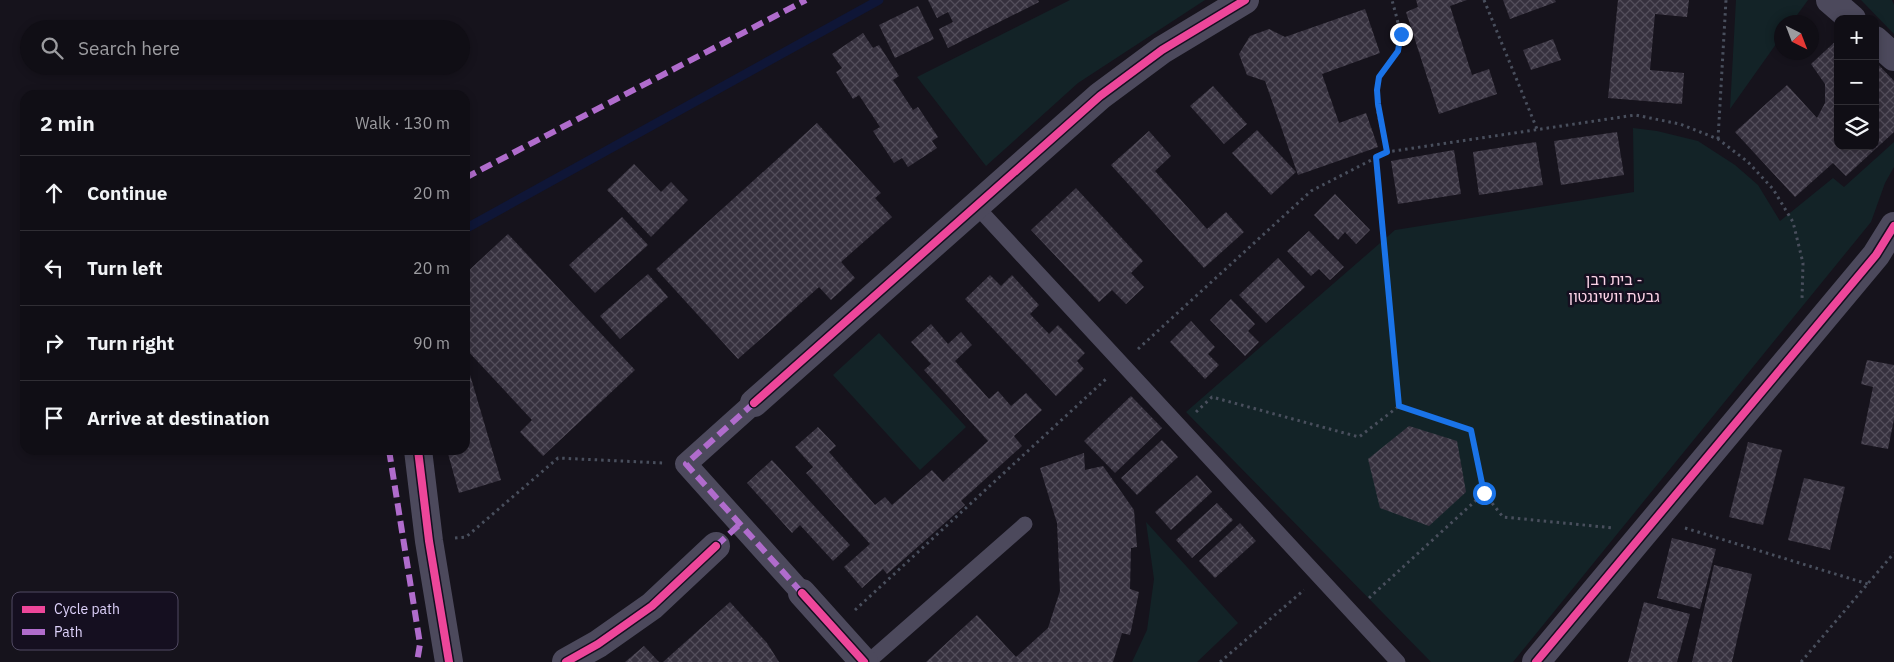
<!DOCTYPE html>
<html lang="en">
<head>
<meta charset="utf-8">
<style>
  :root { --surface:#100e15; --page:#19171e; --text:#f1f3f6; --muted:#9c9ca0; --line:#302e34 }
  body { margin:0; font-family:"IBM Plex Sans","Noto Sans Hebrew",sans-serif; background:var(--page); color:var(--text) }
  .controls { position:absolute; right:15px; top:15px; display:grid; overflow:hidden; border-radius:10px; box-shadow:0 2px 8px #0003 }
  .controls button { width:45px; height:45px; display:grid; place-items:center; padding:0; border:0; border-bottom:1px solid var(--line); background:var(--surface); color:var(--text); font:25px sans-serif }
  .compass { position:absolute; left:1774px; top:15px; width:45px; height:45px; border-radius:50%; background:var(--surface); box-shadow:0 2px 8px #0003; rotate:138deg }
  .stop { position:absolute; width:15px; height:15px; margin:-11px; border:4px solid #1a73e8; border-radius:50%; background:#fff }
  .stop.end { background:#1a73e8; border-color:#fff; box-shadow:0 1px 5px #0008 }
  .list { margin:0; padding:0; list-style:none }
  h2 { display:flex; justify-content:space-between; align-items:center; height:65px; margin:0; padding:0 20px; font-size:21px }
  h2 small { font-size:16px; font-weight:400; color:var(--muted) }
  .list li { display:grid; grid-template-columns:32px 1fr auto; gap:15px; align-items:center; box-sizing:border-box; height:75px; padding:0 20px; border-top:1px solid var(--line) }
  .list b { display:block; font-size:19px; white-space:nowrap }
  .list em { font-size:16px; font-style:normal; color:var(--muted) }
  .icon { flex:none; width:28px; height:28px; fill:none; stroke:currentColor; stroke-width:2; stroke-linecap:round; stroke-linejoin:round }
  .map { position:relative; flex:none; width:1894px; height:662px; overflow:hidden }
  .search { position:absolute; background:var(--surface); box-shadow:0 2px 8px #0003; left:20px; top:20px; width:450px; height:55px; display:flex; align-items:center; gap:12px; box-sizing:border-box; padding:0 18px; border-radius:28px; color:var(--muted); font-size:19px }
  .panel { position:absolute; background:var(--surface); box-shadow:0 2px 8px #0003; left:20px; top:90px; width:450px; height:365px; border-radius:15px }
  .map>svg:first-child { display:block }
  .green { fill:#132327 }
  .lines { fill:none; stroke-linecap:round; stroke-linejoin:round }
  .stream { stroke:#0f1637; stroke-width:9 }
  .building { fill:url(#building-cross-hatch) }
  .path { stroke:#494f5d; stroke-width:3; stroke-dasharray:2.5 4; stroke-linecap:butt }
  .service { stroke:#4c495c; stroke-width:15 }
  .pedestrian { stroke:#4c495c; stroke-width:22 }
  .minor { stroke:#4c495c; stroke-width:28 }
  .quiet { stroke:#b06ccc; stroke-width:6; stroke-dasharray:12 6; stroke-linecap:butt }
  .cycleway-casing { stroke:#150f20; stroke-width:11 }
  .cycleway { stroke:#ed469a; stroke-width:8 }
  .route { stroke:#1a73e8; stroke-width:6 }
  .labels { text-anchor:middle; stroke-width:5; stroke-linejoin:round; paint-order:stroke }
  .quarter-label { font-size:15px; fill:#fbd3e6; stroke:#150f20 }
  .key { fill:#150f20; stroke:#514a62; stroke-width:1 }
  .key-label { font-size:14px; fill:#ded2fb }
</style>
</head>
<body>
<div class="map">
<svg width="1894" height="662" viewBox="0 0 1894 662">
  <defs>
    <pattern id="building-cross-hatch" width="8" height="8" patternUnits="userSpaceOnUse" patternTransform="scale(1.25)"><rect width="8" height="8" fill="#36313e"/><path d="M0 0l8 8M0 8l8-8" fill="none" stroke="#534e5b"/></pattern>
  </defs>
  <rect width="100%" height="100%" fill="#16131c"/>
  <g class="green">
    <polygon points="1070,0 1205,0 1078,83 986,166 917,77"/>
    <polygon points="1736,0 1808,0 1792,22 1782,22 1781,37 1730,109"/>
    <polygon points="1861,0 1892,0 1894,5 1894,34"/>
    <polygon points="1633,128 1657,131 1698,141 1735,165 1758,185 1780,221 1833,178 1844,187 1894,142 1894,167 1885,183 1871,222 1513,662 1431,662 1186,412 1395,230 1634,192"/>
    <polygon points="879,333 966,427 920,470 833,375"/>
    <polygon points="1146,522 1238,623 1197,662 1132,662 1147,630 1154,579"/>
  </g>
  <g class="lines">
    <polyline class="stream" points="465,229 879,0"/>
  </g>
  <g class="building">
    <polygon points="928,0 1038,0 1039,2 948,48 939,29 953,22 948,12 937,18"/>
    <polygon points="1416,0 1467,0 1450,6 1472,75 1489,69 1497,94 1439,114 1406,12 1418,7"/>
    <polygon points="1503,0 1555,0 1556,2 1510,19"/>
    <polygon points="1618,0 1689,0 1687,17 1655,14 1650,70 1684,73 1682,104 1608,98"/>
    <polygon points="918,6 934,39 895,58 879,25"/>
    <polygon points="1365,9 1380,53 1322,74 1339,123 1366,113 1378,147 1298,175 1265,81 1247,75 1239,54 1250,36 1269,29 1285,37"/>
    <polygon points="863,33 873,48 879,45 899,76 893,80 913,110 918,107 938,137 932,141 937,148 908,167 902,158 894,163 873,131 880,127 859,95 853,99 836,72 842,68 832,54"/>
    <polygon points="1553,39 1561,60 1531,70 1523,50"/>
    <polygon points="1838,39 1838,146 1875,146 1875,61 1894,81 1894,132 1846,176 1833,163 1795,197 1735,132 1787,85 1817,118 1825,103 1825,84 1811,64"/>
    <polygon points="1213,86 1247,124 1224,144 1190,106"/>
    <polygon points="817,123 881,193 875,198 892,217 841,262 855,278 831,300 819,287 738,359 656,269"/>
    <polygon points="1257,130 1296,172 1271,195 1232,153"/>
    <polygon points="1149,131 1171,156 1155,171 1207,229 1226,212 1244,232 1204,268 1111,165"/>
    <polygon points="1617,132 1624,175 1561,185 1554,141"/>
    <polygon points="1536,142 1543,185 1479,195 1473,152"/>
    <polygon points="1454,150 1461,194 1398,204 1391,161"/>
    <polygon points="634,164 661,192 671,182 688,200 651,237 607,190"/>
    <polygon points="1076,188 1143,261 1131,273 1144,287 1126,304 1112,290 1099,302 1031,230"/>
    <polygon points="1335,194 1370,230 1356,244 1345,232 1338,240 1314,215"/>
    <polygon points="622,217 648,245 595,293 569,265"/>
    <polygon points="1309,231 1344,267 1330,280 1319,269 1311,276 1287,251"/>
    <polygon points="508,234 635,370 543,456 520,432 532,420 465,348 465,274"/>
    <polygon points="1278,258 1305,287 1266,323 1239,295"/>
    <polygon points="648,274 668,297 620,339 600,316"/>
    <polygon points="990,275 1001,286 1012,275 1039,305 1030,314 1049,334 1058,325 1085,353 1077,361 1084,369 1056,396 965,299"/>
    <polygon points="1231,299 1255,324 1248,331 1259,342 1245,356 1210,320"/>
    <polygon points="1191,321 1215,347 1208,354 1219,365 1205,379 1170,342"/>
    <polygon points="931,324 948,344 961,332 972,345 955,361 989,399 998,391 1011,406 1026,393 1042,410 1014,436 1022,446 961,501 965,505 887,574 883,569 862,588 844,567 870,544 806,473 813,467 795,447 818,427 836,446 829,452 875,505 885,497 892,505 932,470 943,482 988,441 924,370 931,364 911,342"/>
    <polygon points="1867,360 1894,365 1894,419 1888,449 1861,444 1873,387 1861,384"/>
    <polygon points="468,368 501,480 459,493 447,450 465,450 465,369"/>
    <polygon points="1131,396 1162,428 1115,473 1084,441"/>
    <polygon points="1409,426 1457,441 1466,492 1429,526 1380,508 1368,459"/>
    <polygon points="1162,440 1178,457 1137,495 1121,478"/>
    <polygon points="1748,442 1782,450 1763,525 1729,517"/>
    <polygon points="1084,453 1085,470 1103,466 1134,510 1137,547 1131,548 1130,589 1139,592 1130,635 1122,633 1113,662 926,662 977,615 1016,657 1048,628 1060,591 1057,523 1040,468"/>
    <polygon points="772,460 850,545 833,561 800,525 792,533 747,483"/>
    <polygon points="1197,475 1212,492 1171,530 1155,512"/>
    <polygon points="1804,478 1845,487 1830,550 1788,540"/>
    <polygon points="1217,503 1233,520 1192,558 1176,540"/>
    <polygon points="1240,523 1256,541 1215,578 1199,561"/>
    <polygon points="1672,538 1716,549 1700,609 1657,598"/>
    <polygon points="1714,565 1752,574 1732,662 1692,662"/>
    <polygon points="730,602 767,643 779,662 663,662"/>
    <polygon points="1644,602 1690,614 1677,662 1628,662"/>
    <polygon points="644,646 659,662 625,662"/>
  </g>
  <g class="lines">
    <g class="path">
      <polyline points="1484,0 1537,129"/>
      <polyline points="1718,139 1726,0"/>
      <path d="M1387 152C1383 132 1374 107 1377 86 1379 75 1385 68 1392 59 1406 41 1397 20 1392 0"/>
      <polyline points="1138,349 1311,191 1387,152 1635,115 1680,124 1718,139 1748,162 1773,189 1793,222 1803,263 1802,299"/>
      <polyline points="1196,412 1212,397 1359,437 1399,406 1376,157"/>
      <polyline points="1484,493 1503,517 1614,528"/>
      <polyline points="1685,528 1868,584"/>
      <polyline points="455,538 466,537 558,458 663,463"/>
      <polyline points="1369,598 1484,493 1471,430 1399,406"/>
      <polyline points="855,610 1106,379"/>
      <polyline points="1220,662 1304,590"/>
      <polyline points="1801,662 1894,553"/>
    </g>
    <g class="service">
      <polyline points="976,206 1398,662"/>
      <polyline points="868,662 1025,524"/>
    </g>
    <polyline class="pedestrian" points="754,403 686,464 802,593"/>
    <g class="minor">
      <polyline points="1830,0 1852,19"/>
      <polyline points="1875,40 1894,57"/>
      <polyline points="754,403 1100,96 1162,50 1245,0"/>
      <polyline points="418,450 429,541 449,662"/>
      <polyline points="802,593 864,662"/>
      <polyline points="566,662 598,644 652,606 716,546"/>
      <polyline points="1536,662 1876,255 1894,226"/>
    </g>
    <g class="quiet">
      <polyline points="465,178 806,0"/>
      <polyline points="754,403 686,464 802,593"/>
      <polyline points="389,450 420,644 417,662"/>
      <polyline points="716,546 740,524"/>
    </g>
    <defs>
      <g id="cycleway">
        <polyline points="754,403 1100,96 1162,50 1245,0"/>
        <polyline points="418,450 429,541 449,662"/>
        <polyline points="802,593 864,662"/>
        <polyline points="566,662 598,644 652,606 716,546"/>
        <polyline points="1536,662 1876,255 1894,226"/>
      </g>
    </defs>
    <use href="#cycleway" class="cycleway-casing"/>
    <use href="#cycleway" class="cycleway"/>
  </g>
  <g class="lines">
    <polyline class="route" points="1401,34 1398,51 1379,77 1377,90 1378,104 1387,152 1376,157 1399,406 1471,430 1484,493"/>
  </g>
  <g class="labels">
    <g class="quarter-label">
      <text x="1614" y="285">בית רבן -<tspan x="1614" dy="17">גבעת וושינגטון</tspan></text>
    </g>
  </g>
  <rect x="12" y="592" width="166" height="58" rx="8" class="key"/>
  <rect x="22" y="606" width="23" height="7" fill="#ed469a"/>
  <rect x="22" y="629" width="23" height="6" fill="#b06ccc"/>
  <g class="key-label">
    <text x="54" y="614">Cycle path</text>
    <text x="54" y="637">Path</text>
  </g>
</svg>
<div class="controls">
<button>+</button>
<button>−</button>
<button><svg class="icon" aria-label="layers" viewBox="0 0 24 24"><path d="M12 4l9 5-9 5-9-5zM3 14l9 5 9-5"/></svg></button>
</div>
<svg class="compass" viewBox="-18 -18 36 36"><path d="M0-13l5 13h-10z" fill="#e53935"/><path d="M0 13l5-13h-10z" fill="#9c9ca0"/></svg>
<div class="stop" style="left:1484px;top:493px"></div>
<div class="stop end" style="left:1401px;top:34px"></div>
<div class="search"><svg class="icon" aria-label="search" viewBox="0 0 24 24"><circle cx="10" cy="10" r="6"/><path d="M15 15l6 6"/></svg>Search here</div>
<section class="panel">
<h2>2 min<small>Walk · 130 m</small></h2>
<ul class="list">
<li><svg class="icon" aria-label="ahead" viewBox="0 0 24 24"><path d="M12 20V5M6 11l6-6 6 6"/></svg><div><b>Continue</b></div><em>20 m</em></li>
<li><svg class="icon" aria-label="left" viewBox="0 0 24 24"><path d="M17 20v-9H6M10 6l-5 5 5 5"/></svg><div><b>Turn left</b></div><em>20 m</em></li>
<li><svg class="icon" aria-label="right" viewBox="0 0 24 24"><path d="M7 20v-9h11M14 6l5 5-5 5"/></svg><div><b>Turn right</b></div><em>90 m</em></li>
<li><svg class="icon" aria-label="arrive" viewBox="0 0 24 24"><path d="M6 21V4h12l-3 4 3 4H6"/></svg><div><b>Arrive at destination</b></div></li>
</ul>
</section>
</div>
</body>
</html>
